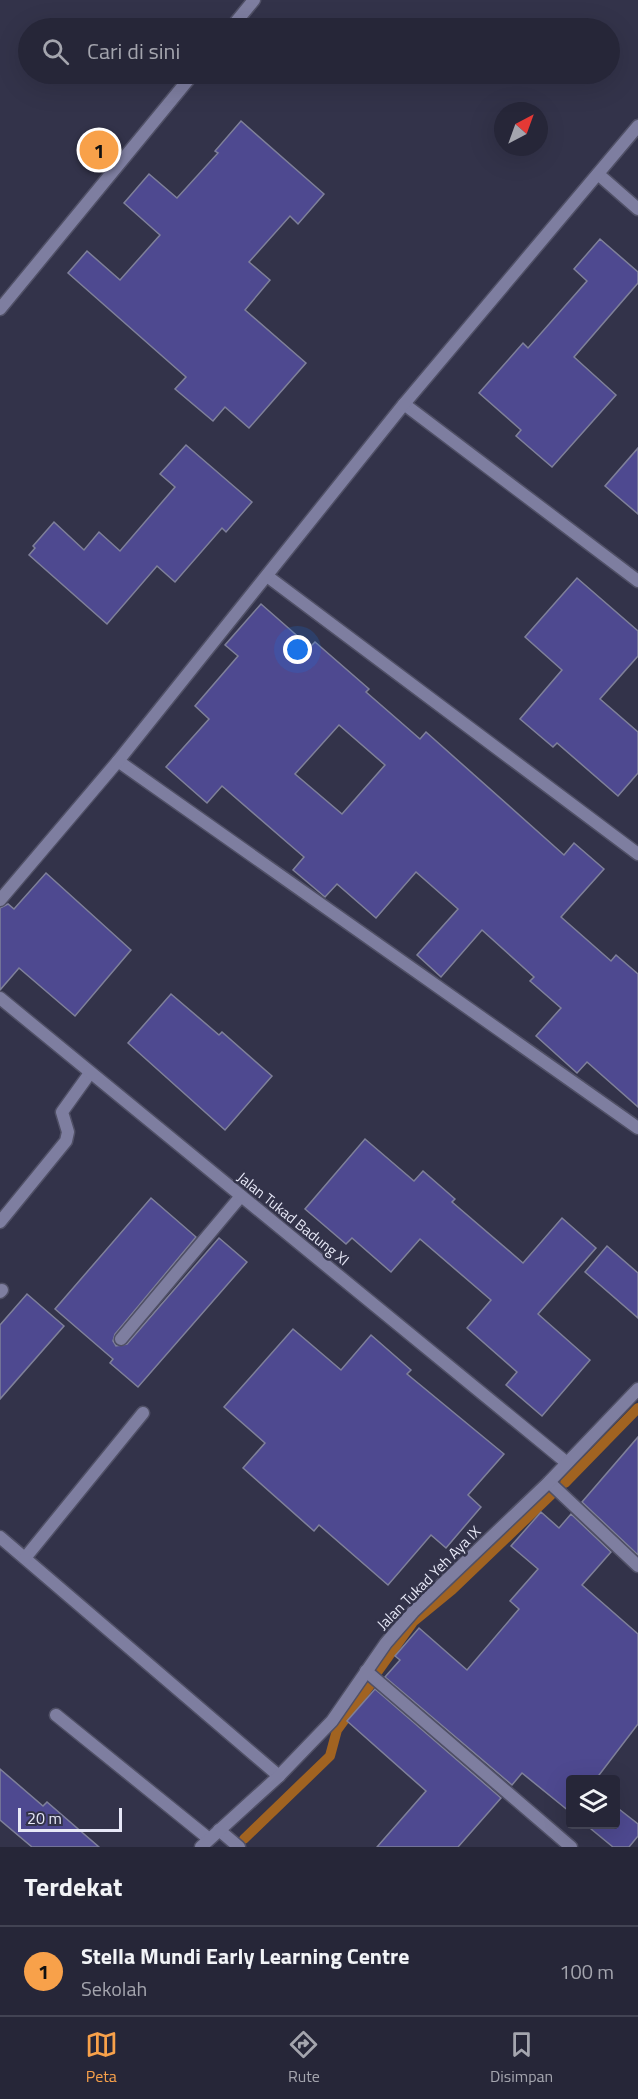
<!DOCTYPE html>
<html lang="id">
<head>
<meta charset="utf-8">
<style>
  :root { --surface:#262638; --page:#323243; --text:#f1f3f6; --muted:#a4a5ae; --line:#424353; --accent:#f8a14a }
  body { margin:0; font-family:"Titillium Web",sans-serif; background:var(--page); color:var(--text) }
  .controls { position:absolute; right:18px; bottom:18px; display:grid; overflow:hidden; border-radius:6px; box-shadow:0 6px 24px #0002 }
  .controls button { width:54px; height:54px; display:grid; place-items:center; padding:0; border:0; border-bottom:2px solid var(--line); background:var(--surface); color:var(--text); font:30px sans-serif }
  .compass { position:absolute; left:494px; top:102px; width:54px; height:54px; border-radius:50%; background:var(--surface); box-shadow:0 6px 24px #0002; rotate:41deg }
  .scale { position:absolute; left:18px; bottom:15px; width:104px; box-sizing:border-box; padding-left:6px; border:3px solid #e7e8f7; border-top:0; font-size:16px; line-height:21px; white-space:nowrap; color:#e7e8f7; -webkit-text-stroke:4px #33334a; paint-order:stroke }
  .you { position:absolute; left:298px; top:650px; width:21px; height:21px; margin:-15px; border:4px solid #fff; border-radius:50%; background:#1a73e8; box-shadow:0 0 0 9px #1a73e833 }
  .badge { display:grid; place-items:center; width:39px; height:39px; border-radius:50%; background:var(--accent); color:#111; font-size:20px; font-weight:700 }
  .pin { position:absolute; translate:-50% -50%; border:3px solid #fff; box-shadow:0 2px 6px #0006 }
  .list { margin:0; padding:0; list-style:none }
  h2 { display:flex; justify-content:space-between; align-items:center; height:78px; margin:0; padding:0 24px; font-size:26px }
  h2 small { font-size:20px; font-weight:400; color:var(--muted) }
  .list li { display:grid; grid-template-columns:39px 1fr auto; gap:18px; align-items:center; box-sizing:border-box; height:90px; padding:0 24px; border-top:2px solid var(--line) }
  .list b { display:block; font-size:22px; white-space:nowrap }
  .list p { margin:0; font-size:20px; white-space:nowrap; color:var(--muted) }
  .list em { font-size:20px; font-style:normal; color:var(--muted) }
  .icon { flex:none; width:33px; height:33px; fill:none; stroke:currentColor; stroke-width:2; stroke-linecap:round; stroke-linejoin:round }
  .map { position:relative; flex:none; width:638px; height:1847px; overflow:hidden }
  .search { position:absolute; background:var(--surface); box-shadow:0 6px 24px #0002; left:18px; right:18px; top:18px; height:66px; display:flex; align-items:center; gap:15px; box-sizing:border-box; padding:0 21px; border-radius:33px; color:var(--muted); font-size:22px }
  .sheet { height:168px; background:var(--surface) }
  nav { display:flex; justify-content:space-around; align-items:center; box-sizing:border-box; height:84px; border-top:2px solid var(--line); background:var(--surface); font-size:16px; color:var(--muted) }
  nav a { display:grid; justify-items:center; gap:3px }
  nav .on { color:var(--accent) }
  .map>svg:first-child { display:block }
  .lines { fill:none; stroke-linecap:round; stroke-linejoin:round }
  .stream { stroke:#a16321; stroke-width:10 }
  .building { fill:#4e4990; stroke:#7f809a; stroke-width:1.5; fill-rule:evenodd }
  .lane-casing { stroke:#505066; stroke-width:15 }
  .street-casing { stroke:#505066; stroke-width:15 }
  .lane { stroke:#7e7ea0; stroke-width:12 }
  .street { stroke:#7e7ea0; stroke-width:12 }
  .labels { text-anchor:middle; stroke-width:5; stroke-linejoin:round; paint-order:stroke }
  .street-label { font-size:15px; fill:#e7e8f7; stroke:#33334a }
</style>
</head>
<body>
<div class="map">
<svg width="638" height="1847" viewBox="0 0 638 1847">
  <rect width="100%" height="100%" fill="#33334a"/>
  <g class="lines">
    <g class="stream">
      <polyline points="565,1483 638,1408"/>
      <polyline points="378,1671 413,1622 452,1590 551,1495"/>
      <polyline points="244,1839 330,1756 337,1730 370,1685"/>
    </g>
  </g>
  <g class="building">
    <polygon points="241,121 324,194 298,224 290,216 249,262 270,280 245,310 306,363 249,428 225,407 213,421 175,389 186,377 68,273 87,251 120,280 160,235 124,203 149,174 177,198 218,153 215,151"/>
    <polygon points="600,239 638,272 638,283 574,357 616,395 552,467 516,436 521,430 479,393 523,343 528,348 587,281 574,269"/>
    <polygon points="186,445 252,502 226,532 222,528 175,582 157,566 107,624 29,555 35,548 33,546 54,522 84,550 99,532 120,551 175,487 160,474"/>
    <polygon points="638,448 638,514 605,486"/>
    <polygon points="577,578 638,631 638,656 600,699 638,732 638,773 618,796 557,743 553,747 520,719 562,670 525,637"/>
    <path d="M261 604 310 647 315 642 369 689 366 692 420 739 426 732 564 855 574 843 604 869 561 917 611 961 616 955 638 974V1107L587 1062 577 1073 536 1036 561 1008 530 981 534 977 482 930 441 977 417 955 458 909 416 872 376 918 337 884 325 897 293 870 304 857 222 786 207 803 166 767 209 719 195 706 238 656 225 645ZM339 725 385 765 342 814 295 774Z"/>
    <polygon points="46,873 131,950 75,1016 19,968 0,990 0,908 8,904 14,909"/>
    <polygon points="171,994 219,1035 222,1032 272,1076 225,1130 128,1043"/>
    <polygon points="365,1139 414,1181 423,1171 455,1199 452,1202 523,1263 562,1218 596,1248 538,1314 590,1360 542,1416 506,1385 517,1372 467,1328 491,1300 420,1239 391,1272 352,1238 346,1244 305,1209"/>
    <polygon points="151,1198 196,1237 115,1334 113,1341 116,1346 127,1344 219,1238 247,1262 138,1387 110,1363 113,1359 55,1309"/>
    <polygon points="607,1246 638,1273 638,1318 585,1272"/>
    <polygon points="27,1294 64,1326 0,1399 0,1325"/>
    <polygon points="293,1329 341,1370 371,1335 411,1370 407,1374 504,1454 468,1495 481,1507 446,1548 431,1535 388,1585 319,1525 314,1531 243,1468 265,1443 224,1407"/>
    <polygon points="638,1437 638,1555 582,1502"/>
    <polygon points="541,1512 559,1528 571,1514 611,1552 582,1585 638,1634 638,1724 596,1779 570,1779 570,1812 522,1773 512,1785 385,1677 400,1660 395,1656 419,1628 467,1670 519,1609 510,1601 538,1569 511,1546"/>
    <polygon points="375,1689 501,1798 458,1847 377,1847 426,1791 347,1721"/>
    <polygon points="0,1769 43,1806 47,1802 99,1847 32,1847 0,1820"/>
    <polygon points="615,1806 638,1824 638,1836 629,1847 613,1847 585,1824 615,1824"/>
  </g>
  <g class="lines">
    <defs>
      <g id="lane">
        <polyline points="0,1222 66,1141 68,1132 62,1112 90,1073"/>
        <polyline points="121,1339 241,1196"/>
        <polyline points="366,1671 571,1847"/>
        <polyline points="56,1715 208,1838"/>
        <polyline points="219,1830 239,1847"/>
      </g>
      <g id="street">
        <polyline points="231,28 254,0"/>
        <polyline points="598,174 638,209"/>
        <polyline points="0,309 193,74"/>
        <polyline points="404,404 638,581"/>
        <polyline points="267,576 638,854"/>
        <polyline points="118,761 638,1128"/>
        <polyline points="0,900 118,761 404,404 638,126"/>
        <polyline points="0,998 567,1463"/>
        <polyline points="0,1292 2,1290"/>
        <polyline points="549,1482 638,1566"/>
        <polyline points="0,1537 279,1776"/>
        <polyline points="25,1558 143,1413"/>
        <polyline points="201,1847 279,1776 332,1721 386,1643 413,1612 549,1482 638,1389"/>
      </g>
    </defs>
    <use href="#lane" class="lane-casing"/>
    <use href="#street" class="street-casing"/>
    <use href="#lane" class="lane"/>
    <use href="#street" class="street"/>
  </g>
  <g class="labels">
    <g class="street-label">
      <text transform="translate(293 1219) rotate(39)" y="5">Jalan Tukad Badung XI</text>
      <text transform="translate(429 1578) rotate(-45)" y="5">Jalan Tukad Yeh Aya IX</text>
    </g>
  </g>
</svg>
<div class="controls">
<button><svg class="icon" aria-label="layers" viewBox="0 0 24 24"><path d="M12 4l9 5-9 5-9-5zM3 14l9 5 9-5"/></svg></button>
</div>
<svg class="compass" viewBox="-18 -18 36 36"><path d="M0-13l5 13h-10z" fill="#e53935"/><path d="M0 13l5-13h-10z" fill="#a4a5ae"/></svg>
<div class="scale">20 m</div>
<div class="you"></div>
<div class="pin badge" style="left:99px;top:150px">1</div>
<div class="search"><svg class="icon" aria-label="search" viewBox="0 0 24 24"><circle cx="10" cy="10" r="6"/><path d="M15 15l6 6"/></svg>Cari di sini</div>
</div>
<section class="sheet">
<h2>Terdekat<small></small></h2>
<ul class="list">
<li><span class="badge">1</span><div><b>Stella Mundi Early Learning Centre</b><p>Sekolah</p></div><em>100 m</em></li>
</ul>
</section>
<nav>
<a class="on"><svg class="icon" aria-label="map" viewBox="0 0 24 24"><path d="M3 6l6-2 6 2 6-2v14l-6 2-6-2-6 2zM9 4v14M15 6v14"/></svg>Peta</a>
<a><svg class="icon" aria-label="directions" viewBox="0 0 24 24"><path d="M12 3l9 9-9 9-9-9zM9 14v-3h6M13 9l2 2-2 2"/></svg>Rute</a>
<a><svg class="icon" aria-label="saved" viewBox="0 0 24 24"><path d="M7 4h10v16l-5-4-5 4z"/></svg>Disimpan</a>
</nav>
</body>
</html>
